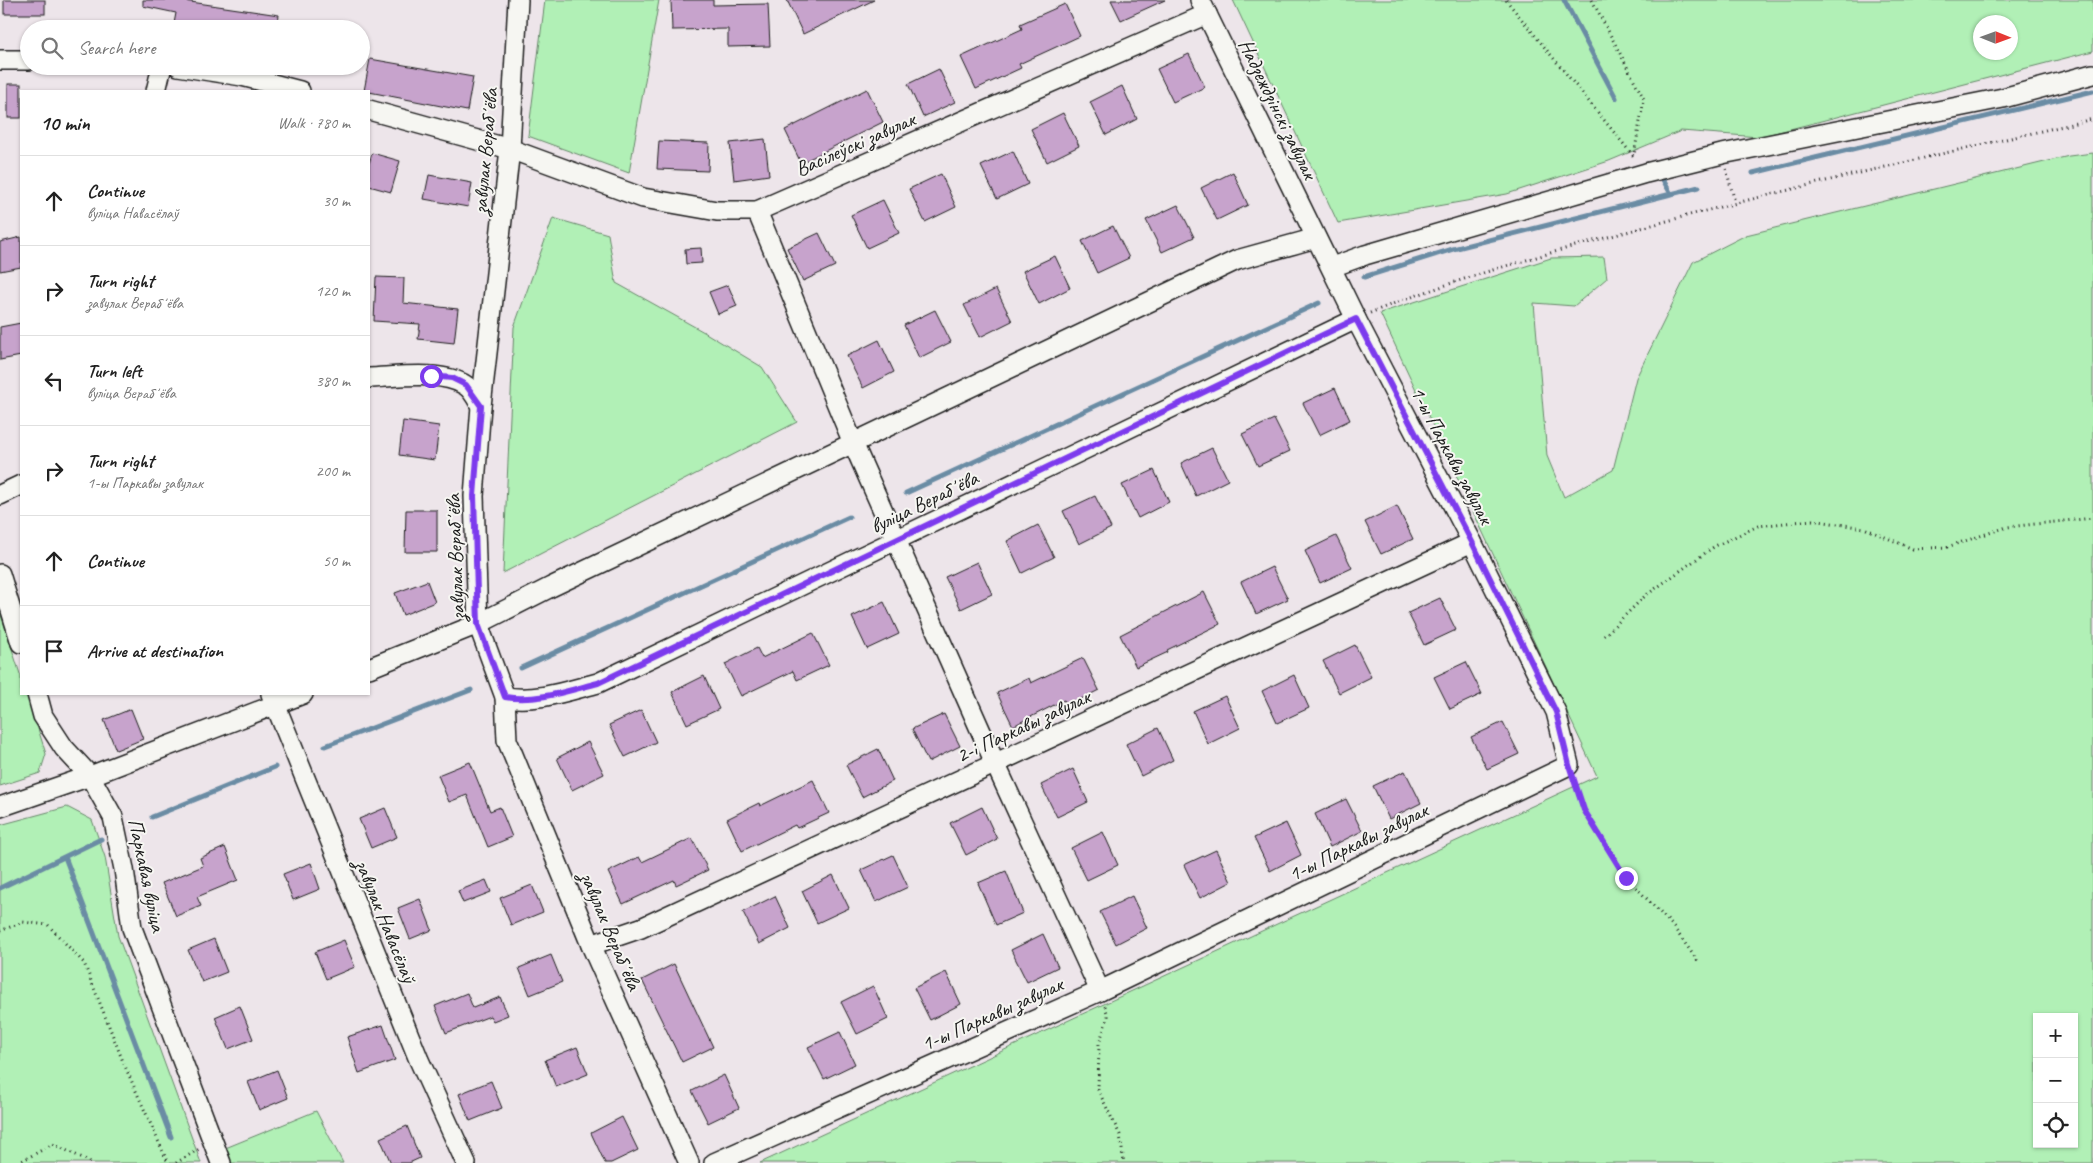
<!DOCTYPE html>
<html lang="en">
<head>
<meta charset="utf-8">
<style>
  :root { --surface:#fff; --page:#f6f6f6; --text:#222; --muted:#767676; --line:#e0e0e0 }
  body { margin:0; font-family:Caveat,sans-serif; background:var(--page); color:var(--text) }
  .controls { position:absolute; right:15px; bottom:15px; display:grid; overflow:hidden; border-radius:0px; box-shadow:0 1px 4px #0004 }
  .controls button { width:45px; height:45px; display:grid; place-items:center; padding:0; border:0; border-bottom:1px solid var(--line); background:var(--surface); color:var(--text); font:25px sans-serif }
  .compass { position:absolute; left:1973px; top:15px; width:45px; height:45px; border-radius:50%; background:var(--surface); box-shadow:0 1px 4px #0004; rotate:91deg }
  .stop { position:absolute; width:15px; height:15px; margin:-11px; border:4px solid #7c3aed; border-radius:50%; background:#fff }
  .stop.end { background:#7c3aed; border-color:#fff; box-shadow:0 1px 5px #0008 }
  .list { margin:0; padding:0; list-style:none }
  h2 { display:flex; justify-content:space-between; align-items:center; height:65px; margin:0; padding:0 20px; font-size:21px }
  h2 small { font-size:16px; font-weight:400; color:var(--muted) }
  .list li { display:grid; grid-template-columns:32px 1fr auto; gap:15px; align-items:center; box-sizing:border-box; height:90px; padding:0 20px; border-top:1px solid var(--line) }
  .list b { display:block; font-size:19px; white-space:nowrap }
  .list p { margin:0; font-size:16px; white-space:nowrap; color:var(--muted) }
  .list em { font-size:16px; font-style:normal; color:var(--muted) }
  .icon { flex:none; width:28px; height:28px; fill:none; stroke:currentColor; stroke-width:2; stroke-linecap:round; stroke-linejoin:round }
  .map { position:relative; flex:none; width:2093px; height:1163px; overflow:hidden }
  .search { position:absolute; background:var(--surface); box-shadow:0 1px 4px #0004; left:20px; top:20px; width:350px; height:55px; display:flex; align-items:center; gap:12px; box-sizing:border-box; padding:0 18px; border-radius:28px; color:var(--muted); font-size:19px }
  .panel { position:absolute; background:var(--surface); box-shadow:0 1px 4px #0004; left:20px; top:90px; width:350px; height:605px; border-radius:0px }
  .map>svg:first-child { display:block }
  .green { fill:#b1f0b6; stroke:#668669; fill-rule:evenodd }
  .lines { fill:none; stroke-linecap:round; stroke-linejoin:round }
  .stream { stroke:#6b8ca4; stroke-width:5 }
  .building { fill:#c7a3cc; stroke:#1c1c1c }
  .minor-casing { stroke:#1c1c1c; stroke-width:22 }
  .path { stroke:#1c1c1c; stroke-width:3; stroke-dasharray:1 4; stroke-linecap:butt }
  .minor { stroke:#f6f6f2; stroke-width:19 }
  .route { stroke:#7c3aed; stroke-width:6 }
  .labels { text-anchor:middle; stroke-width:4; stroke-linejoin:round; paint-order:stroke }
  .street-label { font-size:21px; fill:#1c1c1c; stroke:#f6f6f2 }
</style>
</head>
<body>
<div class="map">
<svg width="2093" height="1163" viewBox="0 0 2093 1163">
  <rect width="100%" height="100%" fill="#ede5ea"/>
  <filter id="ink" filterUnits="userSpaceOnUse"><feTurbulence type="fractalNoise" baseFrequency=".02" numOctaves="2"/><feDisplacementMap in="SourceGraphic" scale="10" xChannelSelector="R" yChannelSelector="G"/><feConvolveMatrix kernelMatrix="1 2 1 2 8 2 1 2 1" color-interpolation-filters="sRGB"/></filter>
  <g filter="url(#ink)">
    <g class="green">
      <polygon points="545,0 659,0 629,173 528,136"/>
      <path d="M1233 0H2093V51L1759 137 1681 131 1609 161 1507 194 1338 223ZM1980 22H2010V52H1980Z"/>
      <path d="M2093 153V1163H760L1597 776 1380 313 1551 258 1604 257 1607 278 1574 306 1534 303 1547 456 1564 497 1613 470 1636 378 1693 262 1746 235 2069 156ZM2037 1017H2074V1144H2037Z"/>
      <polygon points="553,218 608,234 616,283 704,332 762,367 797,422 503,573 514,327"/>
      <polygon points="0,612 21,677 21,694 27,694 46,754 40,773 0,786"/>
      <polygon points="67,807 92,820 105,857 118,936 201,1163 0,1163 0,825"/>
      <polygon points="316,1111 343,1163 228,1163 223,1149"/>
    </g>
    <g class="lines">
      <g class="stream">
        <polyline points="1564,0 1616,98"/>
        <polyline points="1753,173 2093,91"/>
        <polyline points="1662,178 1671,194"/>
        <polyline points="1364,277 1453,249 1699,187"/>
        <polyline points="906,493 1319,303"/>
        <polyline points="521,668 849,517"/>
        <polyline points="325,746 471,690"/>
        <polyline points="152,817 275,767"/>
        <polyline points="65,857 171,1137"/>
        <polyline points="0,888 101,839"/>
      </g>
    </g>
    <g class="building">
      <rect x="4" y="0" width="41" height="14"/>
      <polygon points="143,0 177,0 279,15 277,29 173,29 176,13 143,6"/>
      <polygon points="671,0 713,0 713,5 768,4 770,46 728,47 728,29 672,30"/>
      <polygon points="787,0 874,0 803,34"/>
      <polygon points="1111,0 1165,0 1121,20"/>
      <polygon points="1065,4 1080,36 1019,64 1021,68 976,89 961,57 1022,29 1020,24"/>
      <polygon points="1189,54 1205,87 1173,102 1157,69"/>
      <polygon points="370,59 473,77 467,111 364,91"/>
      <polygon points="939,69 955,102 923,117 908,84"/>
      <rect x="8" y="84" width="13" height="34"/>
      <polygon points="1122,86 1137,119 1106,135 1090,102"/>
      <polygon points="867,89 883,122 801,163 785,130"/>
      <polygon points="1063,113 1079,146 1047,162 1031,129"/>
      <polygon points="765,139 769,175 734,180 730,143"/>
      <polygon points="659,141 709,143 708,171 657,169"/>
      <polygon points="1013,151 1028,184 997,199 981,166"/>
      <polygon points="372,153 400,161 391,192 369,186 369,164"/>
      <polygon points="1233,172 1248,205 1217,220 1201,188"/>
      <polygon points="941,174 956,207 925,222 909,189"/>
      <polygon points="429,175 472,183 468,207 424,199"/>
      <polygon points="883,200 899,233 867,248 851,215"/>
      <polygon points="1178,205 1194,237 1162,252 1146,220"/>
      <polygon points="1113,226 1129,258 1097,273 1082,241"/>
      <polygon points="819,233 835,266 803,281 787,248"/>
      <polygon points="21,237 21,267 0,271 0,242"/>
      <polygon points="701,248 702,263 686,264 685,249"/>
      <polygon points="1055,256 1070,288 1039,304 1023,271"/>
      <polygon points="376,277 404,278 403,303 458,309 454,343 418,339 420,324 374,321"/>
      <polygon points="728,285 737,306 718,314 709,292"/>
      <polygon points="996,289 1012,321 980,337 964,305"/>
      <polygon points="935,310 951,342 919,358 904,325"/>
      <polygon points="21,323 21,356 0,360 0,327"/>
      <polygon points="879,340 894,372 863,388 847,356"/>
      <polygon points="1335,388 1350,420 1319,435 1303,403"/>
      <polygon points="1274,419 1290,451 1258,466 1242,434"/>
      <polygon points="403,421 439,426 435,460 399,455"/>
      <polygon points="1212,448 1228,480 1196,496 1181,463"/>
      <polygon points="1154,470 1169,502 1138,518 1122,485"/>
      <polygon points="1095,496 1111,528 1079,544 1063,511"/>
      <polygon points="1397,506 1413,539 1381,554 1365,522"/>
      <polygon points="406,510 437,510 437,552 405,552"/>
      <polygon points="1038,525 1054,557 1022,573 1007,541"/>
      <polygon points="1336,536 1352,568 1320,583 1305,551"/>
      <polygon points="977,562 992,594 961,609 945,577"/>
      <polygon points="1272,567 1288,599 1256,614 1241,582"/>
      <polygon points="427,581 435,602 403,615 395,593"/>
      <polygon points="1204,592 1220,624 1167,650 1168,652 1136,667 1120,635"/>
      <polygon points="1440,598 1456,630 1424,645 1408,613"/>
      <polygon points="884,602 899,634 867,649 852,617"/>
      <polygon points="813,633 829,665 797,680 793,671 741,696 725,664 757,648 762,658"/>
      <polygon points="1355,645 1371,677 1339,693 1323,661"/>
      <polygon points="1083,658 1099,690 1067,706 1064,700 1013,726 997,693 1029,678 1031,683"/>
      <polygon points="1466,662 1482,694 1450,709 1434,677"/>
      <polygon points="1294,675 1309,708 1277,723 1262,691"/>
      <polygon points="704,676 719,709 687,724 672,692"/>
      <polygon points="1225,696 1240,728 1208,744 1193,711"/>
      <polygon points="131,709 143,739 116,750 104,720"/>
      <polygon points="641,710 656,742 625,757 609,725"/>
      <polygon points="944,714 960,746 928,762 912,729"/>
      <polygon points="1503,722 1519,754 1487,769 1471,737"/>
      <polygon points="1158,728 1173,760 1141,776 1126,744"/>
      <polygon points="588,742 604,774 572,790 557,758"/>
      <polygon points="878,749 893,781 862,797 846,765"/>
      <polygon points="470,762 490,811 500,807 512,837 488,847 467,795 449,802 438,775"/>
      <polygon points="1073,769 1088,802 1057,817 1041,785"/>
      <polygon points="1405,771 1421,803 1389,819 1373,786"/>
      <polygon points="813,780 829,813 797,828 795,825 742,851 727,819 759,803 760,806"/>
      <polygon points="1346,799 1362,831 1330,847 1315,814"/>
      <polygon points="982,807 997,839 966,855 950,823"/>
      <polygon points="385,808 397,837 371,848 359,819"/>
      <polygon points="1286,823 1301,855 1270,871 1254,838"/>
      <polygon points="1103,832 1118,865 1087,880 1071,848"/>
      <polygon points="692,838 708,870 676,885 674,880 623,904 608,872 639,857 642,862"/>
      <polygon points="225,847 238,880 197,897 201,906 176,916 162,883 203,866 200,858"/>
      <polygon points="1216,850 1231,882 1200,898 1184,865"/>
      <polygon points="893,855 908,887 876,902 861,870"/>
      <polygon points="311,863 320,889 293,900 283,874"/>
      <polygon points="1006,871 1023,913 996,925 978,883"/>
      <polygon points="833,875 849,908 817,923 802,891"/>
      <polygon points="486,880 491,892 463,903 458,891"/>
      <polygon points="532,885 543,912 511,925 500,898"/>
      <polygon points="775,896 790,928 759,944 743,912"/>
      <polygon points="1132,896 1147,928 1116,944 1100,912"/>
      <polygon points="420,899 432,930 410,939 398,908"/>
      <polygon points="1043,934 1058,967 1027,982 1011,950"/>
      <polygon points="214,939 227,972 202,982 188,950"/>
      <polygon points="344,940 355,967 326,979 315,952"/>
      <polygon points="551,955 562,982 530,995 519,968"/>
      <polygon points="674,964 713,1047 682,1062 642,980"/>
      <polygon points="946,972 961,1004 930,1020 914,988"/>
      <polygon points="873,986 888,1019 857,1034 841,1002"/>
      <polygon points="467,993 473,1008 500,997 508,1015 493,1021 490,1016 446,1033 435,1006"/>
      <polygon points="240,1006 253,1039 228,1049 215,1017"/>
      <polygon points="383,1025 395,1060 359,1073 347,1037"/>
      <polygon points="840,1032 855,1064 824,1079 808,1047"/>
      <polygon points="577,1047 588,1074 556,1087 545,1060"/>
      <polygon points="277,1070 288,1098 259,1110 248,1082"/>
      <polygon points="724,1075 739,1108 708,1123 692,1091"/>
      <polygon points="491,1081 502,1108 470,1121 459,1094"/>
      <polygon points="622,1117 638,1150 611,1163 605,1163 591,1133"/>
      <polygon points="407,1126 420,1158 409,1163 391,1163 380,1138"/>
    </g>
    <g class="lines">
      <defs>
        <g id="minor">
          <polyline points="518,0 510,149 481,406 474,496 478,624 505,697 507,740 591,945 689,1163"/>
          <polyline points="0,60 29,60"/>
          <polyline points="178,66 242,76 300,91"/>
          <polyline points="156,91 162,66"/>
          <polyline points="369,110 510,149 643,198 717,211 757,211 1207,14"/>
          <polyline points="757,211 853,443 995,763 1100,991"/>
          <polyline points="1332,267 1365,255 1646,173 1722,154 2003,98 2093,74"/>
          <path d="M369 378C396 377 442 370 465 385 472 389 477 399 481 406"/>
          <polyline points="0,495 21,485"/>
          <polyline points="0,574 21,643"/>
          <polyline points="369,668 478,624 551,587 1237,260 1316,238"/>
          <polyline points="37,694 43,716 64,748 90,776 113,817 124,869 132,928 221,1163"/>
          <polyline points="271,694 419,1060 466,1163"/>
          <path d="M505 697C537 702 567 691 598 683L1356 319"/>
          <polyline points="0,807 90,776 303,694"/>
          <polyline points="591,945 641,928 1472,542"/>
          <polyline points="714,1163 1100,991 1569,765 1556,712 1472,542 1356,319 1200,0"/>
        </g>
      </defs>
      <use href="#minor" class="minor-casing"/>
      <g class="path">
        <polyline points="1506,0 1635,158"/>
        <polyline points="1592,0 1644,99 1634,155"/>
        <polyline points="1726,169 1735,202"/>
        <path d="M1370 313C1454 279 1542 255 1630 231 1783 189 1938 155 2093 119"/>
        <polyline points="1604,636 1645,596 1715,546 1758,526 1812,520 1864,528 1913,549 1947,547 2007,527 2093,518"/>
        <polyline points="1574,780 1584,810 1626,877 1672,925 1699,963"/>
        <polyline points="0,931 23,922 48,925 84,963 124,1064 168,1163"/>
        <polyline points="1105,1006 1108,1016 1099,1044 1098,1090 1120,1135 1124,1163"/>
        <polyline points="18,1163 53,1144 93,1163"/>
        <polyline points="176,1163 199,1149"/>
      </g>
      <use href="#minor" class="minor"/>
    </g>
  </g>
  <g class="lines" filter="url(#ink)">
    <path class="route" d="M431 376 452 378 466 385 481 406 474 496 478 624 505 697C537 702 567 691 598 683L1356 319 1472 542 1556 712 1569 765 1584 810 1626 878"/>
  </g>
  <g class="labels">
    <g class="street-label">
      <text transform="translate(1278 109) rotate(64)" y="7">Надзеждзінскі завулак</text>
      <text transform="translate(855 144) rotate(-24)" y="7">Васілеўскі завулак</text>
      <text transform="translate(485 151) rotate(-85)" y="7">завулак Верабʼёва</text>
      <text transform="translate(1452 455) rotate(62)" y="7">1-ы Паркавы завулак</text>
      <text transform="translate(924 502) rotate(-26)" y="7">вуліца Верабʼёва</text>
      <text transform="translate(455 557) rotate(-92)" y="7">завулак Верабʼёва</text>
      <text transform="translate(1023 726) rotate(-25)" y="7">2-і Паркавы завулак</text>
      <text transform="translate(1358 842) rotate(-26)" y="7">1-ы Паркавы завулак</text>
      <text transform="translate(147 875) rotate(78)" y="7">Паркавая вуліца</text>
      <text transform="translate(386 921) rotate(68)" y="7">завулак Навасёлаў</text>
      <text transform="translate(611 931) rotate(67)" y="7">завулак Верабʼёва</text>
      <text transform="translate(992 1014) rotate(-24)" y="7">1-ы Паркавы завулак</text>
    </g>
  </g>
</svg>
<div class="controls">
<button>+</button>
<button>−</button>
<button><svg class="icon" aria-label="locate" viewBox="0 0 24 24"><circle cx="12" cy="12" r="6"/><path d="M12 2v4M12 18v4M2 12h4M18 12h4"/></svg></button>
</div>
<svg class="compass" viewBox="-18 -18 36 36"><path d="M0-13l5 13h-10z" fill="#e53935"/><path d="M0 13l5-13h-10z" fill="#767676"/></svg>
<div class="stop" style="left:431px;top:376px"></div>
<div class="stop end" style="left:1626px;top:878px"></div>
<div class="search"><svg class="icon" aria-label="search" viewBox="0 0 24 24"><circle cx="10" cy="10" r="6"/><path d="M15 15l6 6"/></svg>Search here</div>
<section class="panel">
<h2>10 min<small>Walk · 780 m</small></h2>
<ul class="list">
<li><svg class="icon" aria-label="ahead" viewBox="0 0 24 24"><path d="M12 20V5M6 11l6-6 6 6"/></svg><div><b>Continue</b><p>вуліца Навасёлаў</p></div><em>30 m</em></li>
<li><svg class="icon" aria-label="right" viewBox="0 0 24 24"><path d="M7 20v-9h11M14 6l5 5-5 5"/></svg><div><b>Turn right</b><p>завулак Верабʼёва</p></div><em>120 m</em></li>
<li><svg class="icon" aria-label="left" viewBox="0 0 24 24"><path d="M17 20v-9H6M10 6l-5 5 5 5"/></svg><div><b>Turn left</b><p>вуліца Верабʼёва</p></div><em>380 m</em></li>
<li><svg class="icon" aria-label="right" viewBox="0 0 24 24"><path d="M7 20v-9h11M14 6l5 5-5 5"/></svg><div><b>Turn right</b><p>1-ы Паркавы завулак</p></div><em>200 m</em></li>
<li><svg class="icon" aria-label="ahead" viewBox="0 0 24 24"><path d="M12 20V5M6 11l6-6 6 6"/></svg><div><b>Continue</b></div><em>50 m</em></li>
<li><svg class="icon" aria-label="arrive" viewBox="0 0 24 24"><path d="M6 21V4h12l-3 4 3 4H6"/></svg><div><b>Arrive at destination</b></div></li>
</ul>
</section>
</div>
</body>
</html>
